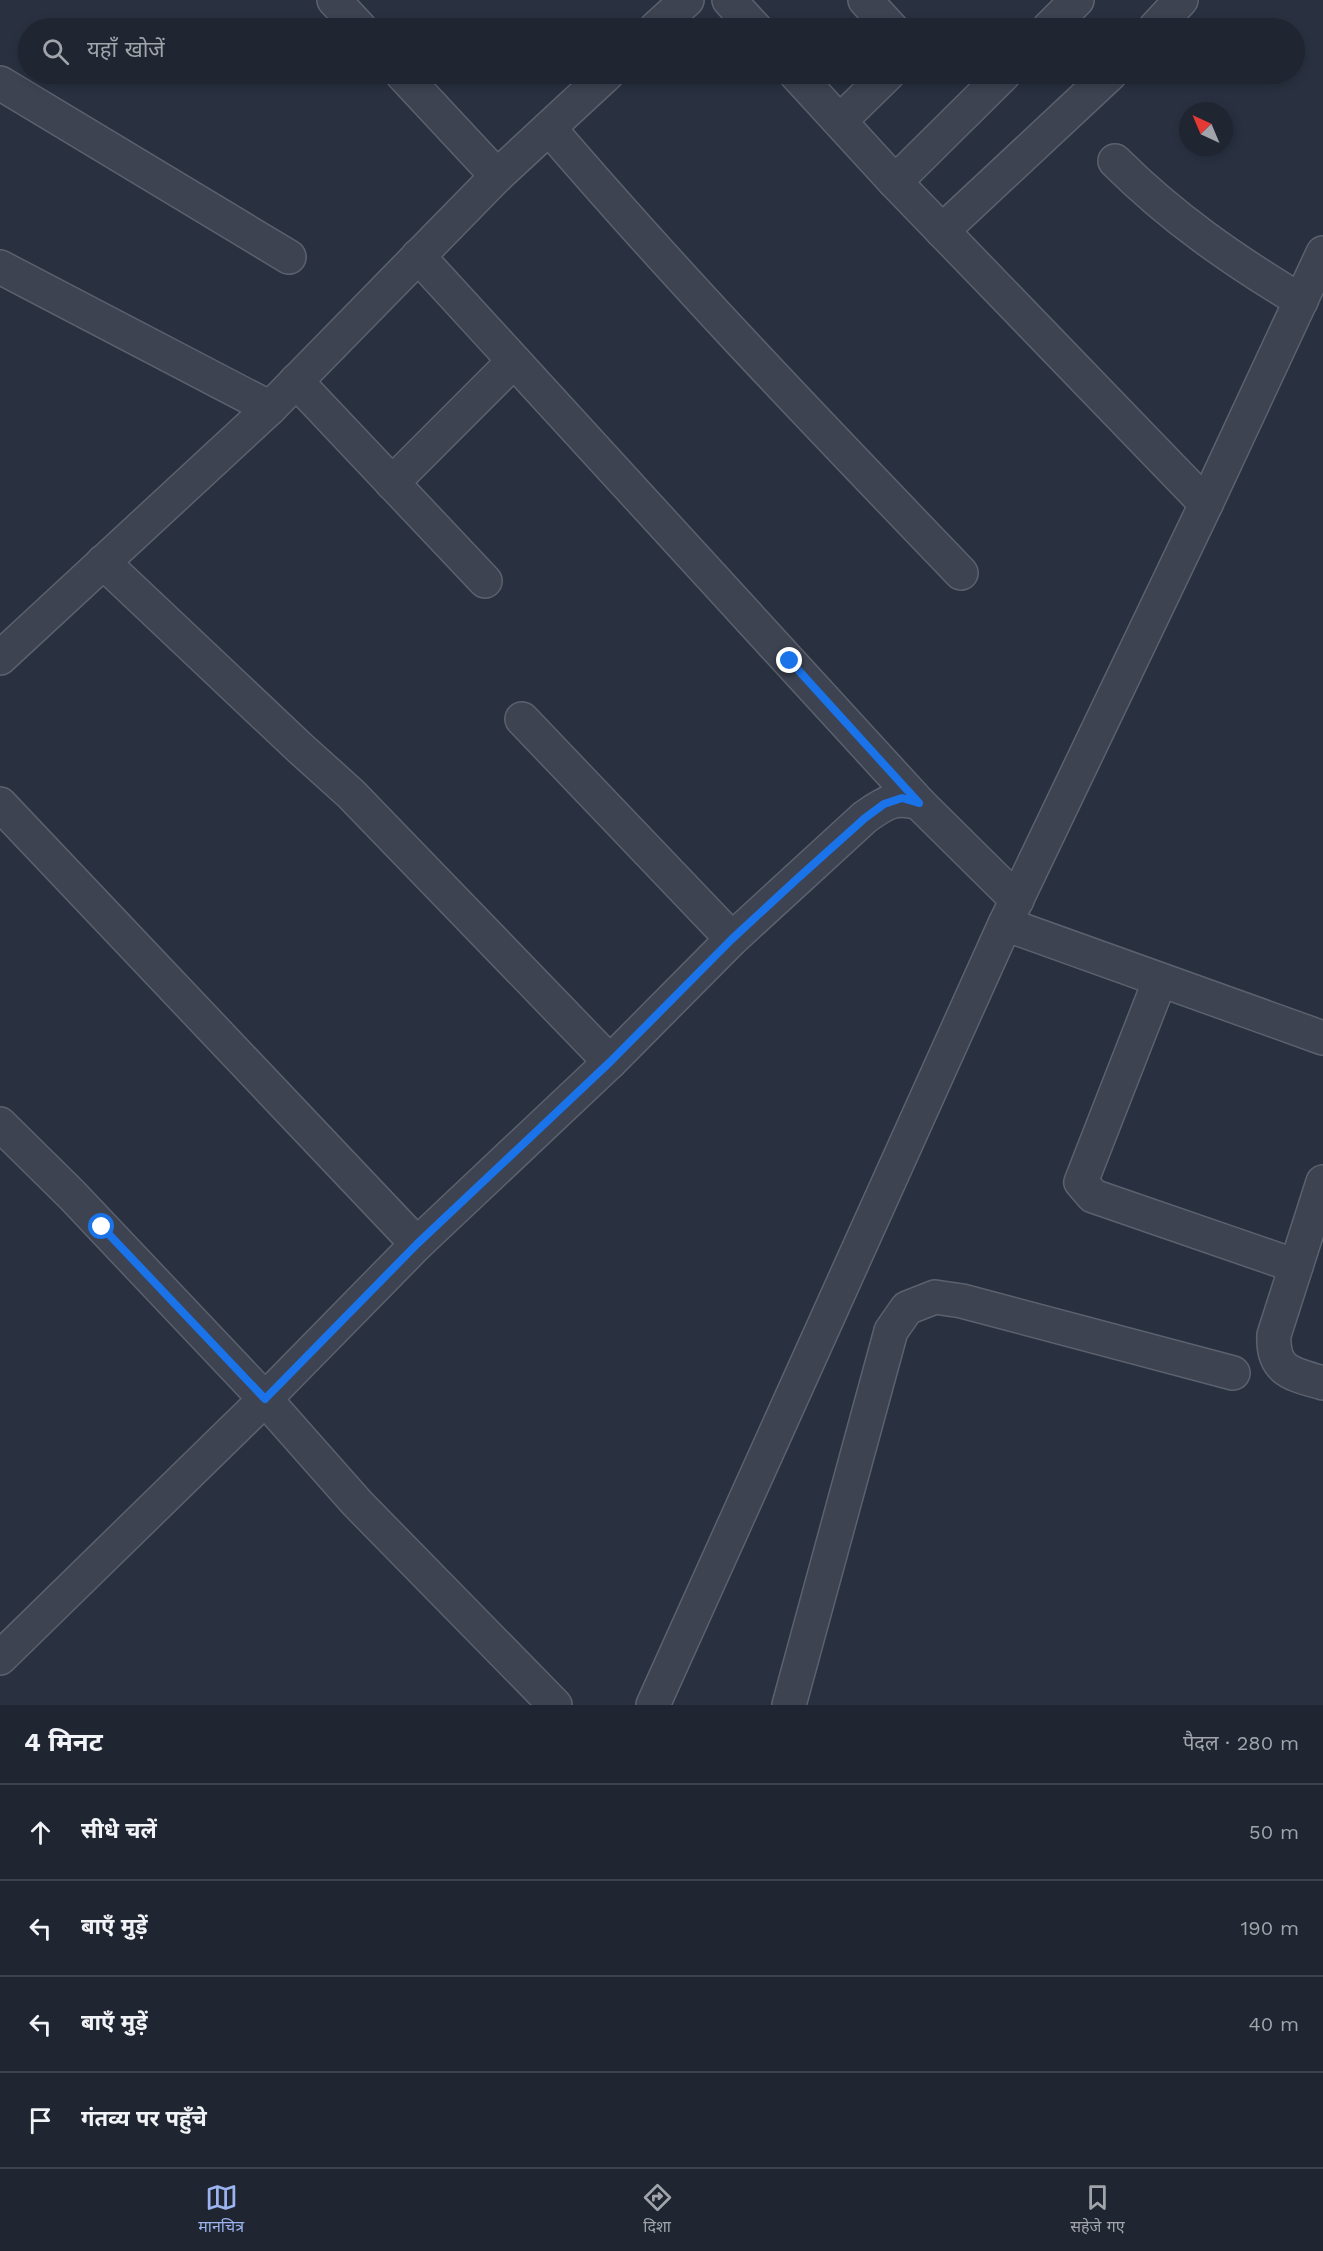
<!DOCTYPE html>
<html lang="hi">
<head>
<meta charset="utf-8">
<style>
  :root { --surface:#1f2531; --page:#272d39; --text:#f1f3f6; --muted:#a1a5ab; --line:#3c424d; --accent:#9bb3ef }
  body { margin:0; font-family:"Work Sans","Noto Sans Devanagari",sans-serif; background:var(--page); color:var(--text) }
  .compass { position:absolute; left:1179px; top:102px; width:54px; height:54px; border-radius:50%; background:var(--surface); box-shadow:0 3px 9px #0003; rotate:316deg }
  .stop { position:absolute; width:18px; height:18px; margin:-14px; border:4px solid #1a73e8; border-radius:50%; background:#fff }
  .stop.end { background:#1a73e8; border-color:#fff; box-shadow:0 2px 6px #0008 }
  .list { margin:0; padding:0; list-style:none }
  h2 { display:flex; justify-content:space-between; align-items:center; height:78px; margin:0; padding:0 24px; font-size:26px }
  h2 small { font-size:20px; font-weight:400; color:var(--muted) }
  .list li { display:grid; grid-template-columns:39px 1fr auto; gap:18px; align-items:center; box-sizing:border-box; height:96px; padding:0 24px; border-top:2px solid var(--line) }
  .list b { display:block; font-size:22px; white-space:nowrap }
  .list em { font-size:20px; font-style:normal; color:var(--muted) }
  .icon { flex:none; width:33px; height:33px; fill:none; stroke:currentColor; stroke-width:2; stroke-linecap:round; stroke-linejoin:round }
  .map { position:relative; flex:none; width:1323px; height:1705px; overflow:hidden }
  .search { position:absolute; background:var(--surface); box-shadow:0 3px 9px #0003; left:18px; right:18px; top:18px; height:66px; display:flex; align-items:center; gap:15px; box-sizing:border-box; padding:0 21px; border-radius:33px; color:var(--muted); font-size:22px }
  .sheet { height:462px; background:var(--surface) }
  nav { display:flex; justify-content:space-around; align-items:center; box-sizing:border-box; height:84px; border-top:2px solid var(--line); background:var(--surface); font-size:16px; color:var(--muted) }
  nav a { display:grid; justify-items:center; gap:3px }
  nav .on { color:var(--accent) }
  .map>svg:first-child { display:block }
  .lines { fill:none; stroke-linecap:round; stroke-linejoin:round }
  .minor-casing { stroke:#5b616e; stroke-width:36 }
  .minor { stroke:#3d4351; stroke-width:33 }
  .route { stroke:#1a73e8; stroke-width:8 }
</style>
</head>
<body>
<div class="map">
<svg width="1323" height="1705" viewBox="0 0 1323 1705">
  <rect width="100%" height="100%" fill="#293141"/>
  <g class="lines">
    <defs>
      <g id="minor">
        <polyline points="334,0 360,28"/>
        <polyline points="729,0 755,28"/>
        <polyline points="865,0 891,28"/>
        <polyline points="656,28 687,0"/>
        <polyline points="1049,28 1077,0"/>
        <polyline points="1155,28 1181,0"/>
        <polyline points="402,74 497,176"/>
        <polyline points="796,74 895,182 1206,504"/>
        <polyline points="0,83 289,257"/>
        <polyline points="840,121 888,74"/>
        <path d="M549 128C680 281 821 427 961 573"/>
        <path d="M1115 161C1172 218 1233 260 1301 301"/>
        <polyline points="895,182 1004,74"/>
        <polyline points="942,231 1110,74"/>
        <polyline points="418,256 919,803"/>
        <polyline points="0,267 270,408"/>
        <polyline points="296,381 485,581"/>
        <polyline points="392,483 514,361"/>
        <polyline points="103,562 300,748 351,794 610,1062"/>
        <polyline points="0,658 270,408 497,176 607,74"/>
        <polyline points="522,719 732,939"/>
        <polyline points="0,804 417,1244"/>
        <polyline points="1005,924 1323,1038"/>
        <polyline points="1160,980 1081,1182 1093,1196 1296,1266"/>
        <polyline points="0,1124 72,1195 265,1399 357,1503 555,1705"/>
        <path d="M1323 1182 1274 1335C1272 1372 1293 1374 1323 1383"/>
        <path d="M0 1658 265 1399 417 1244 610 1062 732 939 865 817C885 803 894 796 919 803L1017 900"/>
        <polyline points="653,1705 1005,924 1206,504 1323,253"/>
        <polyline points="789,1705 891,1331 907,1308 935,1297 962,1301 1233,1373"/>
      </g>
    </defs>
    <use href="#minor" class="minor-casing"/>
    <use href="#minor" class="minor"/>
  </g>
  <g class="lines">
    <polyline class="route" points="102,1227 265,1399 417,1244 610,1062 732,939 798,878 865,818 884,804 902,798 919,803 790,661"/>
  </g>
</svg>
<svg class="compass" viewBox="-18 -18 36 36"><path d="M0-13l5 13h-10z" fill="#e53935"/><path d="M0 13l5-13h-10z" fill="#a1a5ab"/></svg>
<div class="stop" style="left:102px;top:1227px"></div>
<div class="stop end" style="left:790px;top:661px"></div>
<div class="search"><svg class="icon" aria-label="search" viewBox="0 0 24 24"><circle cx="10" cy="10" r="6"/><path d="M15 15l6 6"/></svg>यहाँ खोजें</div>
</div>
<section class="sheet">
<h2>4 मिनट<small>पैदल · 280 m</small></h2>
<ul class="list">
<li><svg class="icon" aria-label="ahead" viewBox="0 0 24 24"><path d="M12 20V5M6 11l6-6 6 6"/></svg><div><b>सीधे चलें</b></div><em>50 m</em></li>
<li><svg class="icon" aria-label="left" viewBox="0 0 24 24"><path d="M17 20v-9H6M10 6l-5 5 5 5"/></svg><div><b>बाएँ मुड़ें</b></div><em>190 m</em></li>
<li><svg class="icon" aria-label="left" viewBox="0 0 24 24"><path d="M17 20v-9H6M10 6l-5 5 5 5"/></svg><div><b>बाएँ मुड़ें</b></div><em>40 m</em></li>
<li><svg class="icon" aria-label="arrive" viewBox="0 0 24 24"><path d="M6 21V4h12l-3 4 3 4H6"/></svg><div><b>गंतव्य पर पहुँचे</b></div></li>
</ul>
</section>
<nav>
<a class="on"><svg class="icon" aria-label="map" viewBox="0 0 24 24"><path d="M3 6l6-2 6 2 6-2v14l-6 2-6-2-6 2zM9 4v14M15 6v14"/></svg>मानचित्र</a>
<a><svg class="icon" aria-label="directions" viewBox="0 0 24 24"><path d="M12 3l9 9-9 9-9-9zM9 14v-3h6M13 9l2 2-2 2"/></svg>दिशा</a>
<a><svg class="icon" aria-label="saved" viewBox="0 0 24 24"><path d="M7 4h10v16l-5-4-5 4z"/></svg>सहेजे गए</a>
</nav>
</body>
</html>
